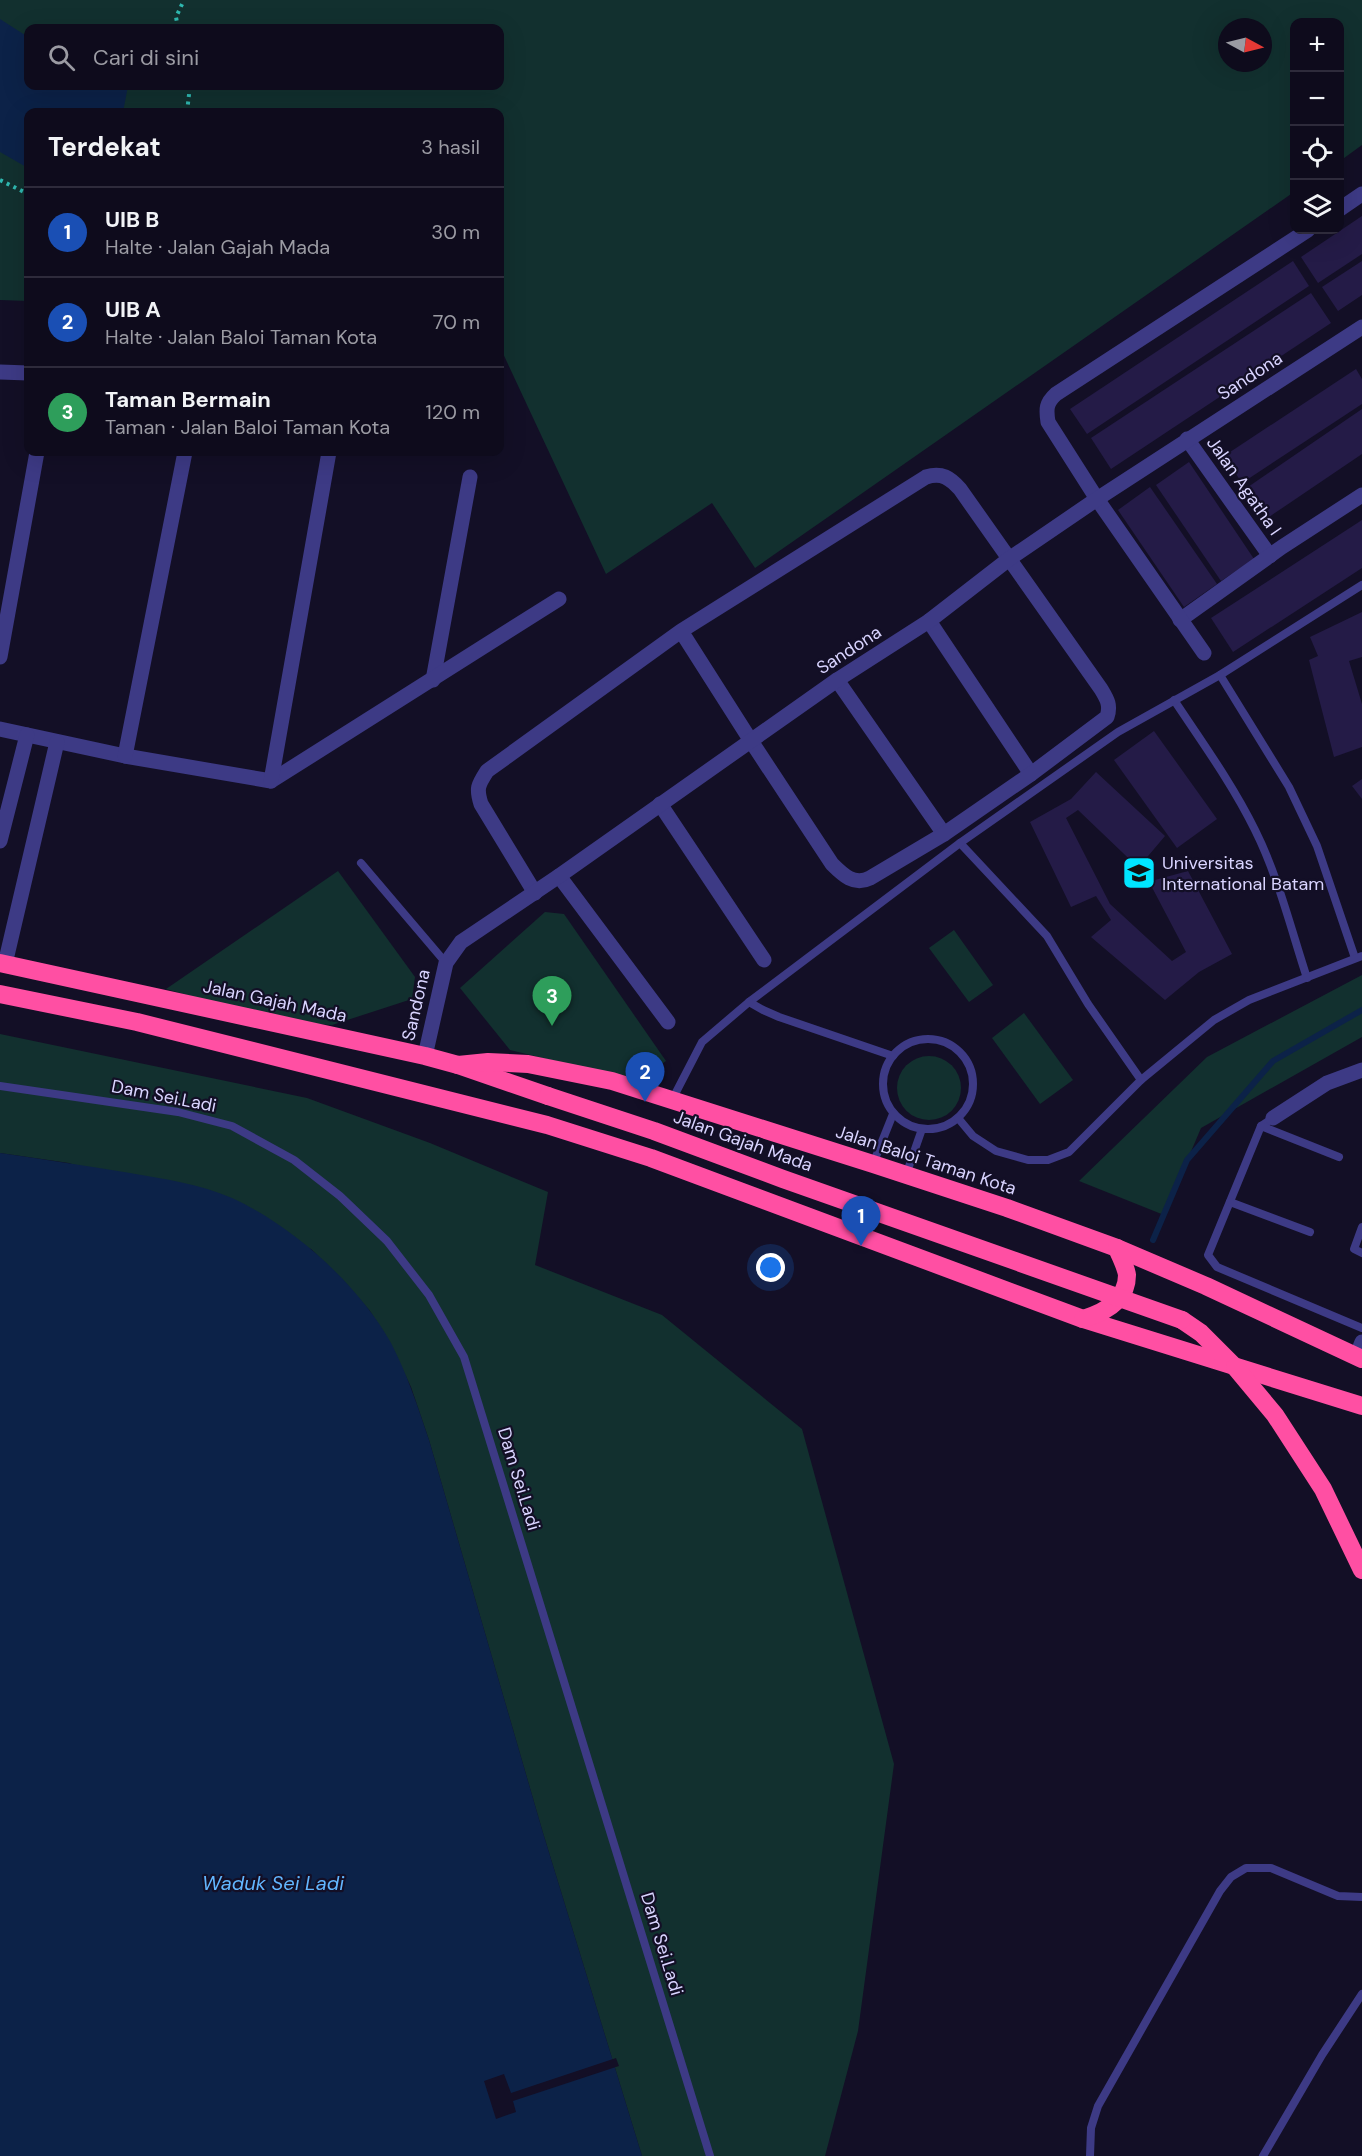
<!DOCTYPE html>
<html lang="id">
<head>
<meta charset="utf-8">
<style>
  :root { --surface:#0e0b1c; --page:#1c1929; --text:#f1f3f6; --muted:#9b9ba3; --line:#2e2b3b; --accent:#00e5ff }
  body { margin:0; font-family:"DM Sans",sans-serif; background:var(--page); color:var(--text) }
  .controls { position:absolute; right:18px; top:18px; display:grid; overflow:hidden; border-radius:12px; box-shadow:0 6px 24px #0002 }
  .controls button { width:54px; height:54px; display:grid; place-items:center; padding:0; border:0; border-bottom:2px solid var(--line); background:var(--surface); color:var(--text); font:30px sans-serif }
  .compass { position:absolute; left:1218px; top:18px; width:54px; height:54px; border-radius:50%; background:var(--surface); box-shadow:0 6px 24px #0002; rotate:97deg }
  .you { position:absolute; left:771px; top:1268px; width:21px; height:21px; margin:-15px; border:4px solid #fff; border-radius:50%; background:#1a73e8; box-shadow:0 0 0 9px #1a73e833 }
  .badge { display:grid; place-items:center; width:39px; height:39px; border-radius:50%; background:var(--accent); color:#fff; font-size:20px; font-weight:700 }
  .pin { position:absolute; translate:-50% -50px; filter:drop-shadow(0 2px 3px #0008) }
  .pin::after { content:''; position:absolute; top:32px; width:21px; height:18px; background:inherit; clip-path:polygon(0 0,100% 0,50% 100%) }
  .list { margin:0; padding:0; list-style:none }
  h2 { display:flex; justify-content:space-between; align-items:center; height:78px; margin:0; padding:0 24px; font-size:26px }
  h2 small { font-size:20px; font-weight:400; color:var(--muted) }
  .list li { display:grid; grid-template-columns:39px 1fr auto; gap:18px; align-items:center; box-sizing:border-box; height:90px; padding:0 24px; border-top:2px solid var(--line) }
  .list b { display:block; font-size:22px; white-space:nowrap }
  .list p { margin:0; font-size:20px; white-space:nowrap; color:var(--muted) }
  .list em { font-size:20px; font-style:normal; color:var(--muted) }
  .icon { flex:none; width:33px; height:33px; fill:none; stroke:currentColor; stroke-width:2; stroke-linecap:round; stroke-linejoin:round }
  .map { position:relative; flex:none; width:1362px; height:2156px; overflow:hidden }
  .search { position:absolute; background:var(--surface); box-shadow:0 6px 24px #0002; left:24px; top:24px; width:480px; height:66px; display:flex; align-items:center; gap:15px; box-sizing:border-box; padding:0 21px; border-radius:12px; color:var(--muted); font-size:22px }
  .panel { position:absolute; background:var(--surface); box-shadow:0 6px 24px #0002; left:24px; top:108px; width:480px; height:348px; border-radius:12px }
  .map>svg:first-child { display:block }
  .green { fill:#12302f; fill-rule:evenodd }
  .water { fill:#0c2248 }
  .pier { fill:#130f26 }
  .lines { fill:none; stroke-linecap:round; stroke-linejoin:round }
  .stream { stroke:#0c2248; stroke-width:6 }
  .building { fill:#241b47; fill-rule:evenodd }
  .path { stroke:#2fb8b0; stroke-width:4; stroke-dasharray:3 4.5; stroke-linecap:butt }
  .lane { stroke:#3d3a85; stroke-width:8 }
  .street { stroke:#3d3a85; stroke-width:15 }
  .highway { stroke:#ff4fa3; stroke-width:18 }
  .highway-bridge { stroke:#ff4fa3; stroke-width:18 }
  .labels { text-anchor:middle; stroke-width:4.5; stroke-linejoin:round; paint-order:stroke }
  .street-label { font-size:18px; fill:#d9d4ff; stroke:#130f26 }
  .poi-label { font-size:18px; fill:#d9d4ff; stroke:#130f26; text-anchor:start }
  .water-label { font-size:20px; font-style:italic; fill:#62b6ff; stroke:#130f26 }
</style>
</head>
<body>
<div class="map">
<svg width="1362" height="2156" viewBox="0 0 1362 2156">
  <rect width="100%" height="100%" fill="#130f26"/>
  <g class="green">
    <path d="M0 0H1362V145L1340 161V22H1294V192L755 568 712 503 606 574 500 347V112H28V301L0 300ZM1227 27H1263V63H1227ZM28 28H500V86H28Z"/>
    <polygon points="338,871 415,977 412,999 332,1025 285,1022 166,989"/>
    <polygon points="545,912 564,914 666,1061 637,1081 510,1050 460,988"/>
    <polygon points="954,930 993,985 969,1002 929,948"/>
    <polygon points="1362,975 1362,1037 1201,1128 1164,1215 1079,1181 1207,1057"/>
    <polygon points="1024,1013 1073,1080 1040,1104 992,1038"/>
    <polygon points="0,1034 307,1098 430,1143 548,1192 535,1265 662,1315 802,1429 894,1764 858,2031 825,2156 642,2156 543,1833 429,1440 411,1387 390,1343 370,1311 343,1280 311,1249 69,1163 0,1153"/>
    <circle cx="929" cy="1088" r="32"/>
  </g>
  <g class="water">
    <polygon points="0,19 28,37 28,86 128,86 123,112 28,112 28,168 0,152"/>
    <path d="M0 1153C43 1159 87 1166 130 1173 164 1179 200 1184 232 1198 293 1226 358 1284 391 1343 407 1374 418 1407 429 1440L543 1833 642 2156H0Z"/>
  </g>
  <polygon class="pier" points="616,2058 619,2066 513,2101 516,2112 496,2119 484,2081 504,2074 511,2093"/>
  <g class="lines">
    <polyline class="stream" points="1153,1240 1187,1160 1273,1061 1362,1010"/>
  </g>
  <g class="building">
    <polygon points="1362,216 1362,254 1318,283 1301,257"/>
    <polygon points="1293,261 1309,286 1087,434 1070,409"/>
    <polygon points="1362,261 1362,295 1338,311 1322,287"/>
    <polygon points="1311,293 1331,323 1111,469 1091,438"/>
    <polygon points="1356,369 1362,379 1362,404 1242,483 1224,456"/>
    <polygon points="1362,409 1362,454 1269,517 1248,487"/>
    <polygon points="1189,462 1254,559 1221,581 1156,485"/>
    <polygon points="1150,487 1217,584 1184,607 1118,510"/>
    <polygon points="1362,520 1362,568 1233,652 1211,618"/>
    <polygon points="1362,612 1362,657 1349,661 1362,704 1362,747 1334,757 1309,660 1318,656 1310,637"/>
    <polygon points="1154,731 1217,819 1177,848 1114,760"/>
    <path d="M1096 772 1165 836 1143 862 1155 880 1188 871 1232 954 1199 972 1165 1000 1091 937 1111 920 1096 896 1071 907 1030 822 1071 799ZM1078 810 1145 874 1186 952 1172 961 1110 904 1066 818Z"/>
    <polygon points="1362,779 1362,799 1352,786"/>
  </g>
  <g class="lines">
    <g class="path">
      <polyline points="178,28 176,17 184,0"/>
      <polyline points="187,112 190,86"/>
      <polyline points="0,180 28,194"/>
    </g>
    <g class="lane">
      <polyline points="1220,675 1289,787 1317,846 1355,958"/>
      <path d="M1174 700C1202 742 1233 785 1255 830 1278 876 1291 929 1307 978"/>
      <polyline points="960,843 1047,936 1088,1004 1141,1080"/>
      <polyline points="361,863 446,963"/>
      <circle cx="928" cy="1084" r="45"/>
      <polyline points="893,1056 779,1017 763,1010 749,1002 960,843 1118,732 1220,675 1362,585"/>
      <polyline points="0,1086 178,1112 232,1126 294,1160 340,1196 387,1241 429,1295 464,1357 710,2156"/>
      <polyline points="672,1100 702,1042 749,1002"/>
      <polyline points="958,1118 973,1136 996,1151 1028,1160 1048,1160 1069,1152 1141,1080 1214,1020 1249,1000 1362,956"/>
      <polyline points="1273,1118 1261,1126 1208,1255 1217,1267 1362,1328"/>
      <polyline points="1261,1126 1339,1157"/>
      <polyline points="873,1164 893,1114"/>
      <polyline points="906,1175 922,1129"/>
      <polyline points="1230,1202 1310,1232"/>
      <polyline points="1362,1227 1354,1249 1362,1253"/>
      <polyline points="1090,2156 1091,2128 1098,2106 1220,1891 1231,1877 1246,1868 1271,1868 1338,1896 1362,1897"/>
      <polyline points="1263,2156 1322,2055 1362,1994"/>
    </g>
    <g class="street">
      <polyline points="1340,209 1362,194"/>
      <polyline points="0,372 28,373"/>
      <polyline points="1187,439 1270,556"/>
      <polyline points="1180,620 1282,547 1362,495"/>
      <polyline points="929,621 1031,774"/>
      <path d="M1204 653 1097 499 1048 422C1046 409 1046 403 1056 394L1308 230"/>
      <polyline points="0,657 37,452"/>
      <polyline points="433,680 470,477"/>
      <polyline points="837,680 944,834"/>
      <polyline points="0,729 125,756 271,781 559,599"/>
      <polyline points="125,756 185,452"/>
      <polyline points="271,781 329,452"/>
      <polyline points="660,804 764,960"/>
      <polyline points="0,841 27,735"/>
      <polyline points="559,876 668,1022"/>
      <path d="M535 893 481 804C476 788 478 785 487 771L681 631 926 477C942 472 950 478 960 489L1101 689C1107 699 1111 705 1107 717L1031 774 944 834 870 878C854 886 843 875 832 864L751 741 681 631"/>
      <polyline points="5,964 57,742"/>
      <polyline points="425,1056 446,963 461,942 559,876 837,680 929,621 1009,559 1097,499 1362,327"/>
      <polyline points="1273,1118 1327,1083 1362,1070"/>
      <polyline points="1356,1357 1362,1342"/>
    </g>
    <g class="highway">
      <polyline points="0,963 425,1056 458,1065 548,1096"/>
      <polyline points="0,994 137,1022 547,1125 651,1158 1083,1319 1362,1406"/>
      <polyline points="458,1065 488,1062 528,1064 612,1081 873,1164 1007,1208 1117,1248 1206,1286 1362,1359"/>
      <path d="M1083 1319C1103 1313 1127 1301 1127 1275 1126 1267 1120 1256 1117 1248"/>
      <polyline points="1182,1320 1201,1333 1234,1366"/>
    </g>
    <g class="highway-bridge">
      <polyline points="548,1096 654,1131 783,1179 1182,1320"/>
      <polyline points="1235,1367 1275,1415 1323,1489 1362,1570"/>
    </g>
  </g>
  <defs>
    <symbol id="university-square" viewBox="-11 -11 22 22"><rect x="-9" y="-9" width="18" height="18" rx="4" fill="#00e5ff" stroke="#130f26"/><path d="M0-5L7-2L0 1L-7-2ZM-4 1L0 2.5L4 1V4Q0 6-4 4Z" fill="#111"/></symbol>
  </defs>
  <g fill-rule="evenodd">
    <use href="#university-square" x="1120" y="854" width="38" height="38"/>
  </g>
  <g class="labels">
    <g class="street-label">
      <text transform="translate(1250 376) rotate(-33)" y="6">Sandona</text>
      <text transform="translate(1244 486) rotate(55)" y="6">Jalan Agatha I</text>
      <text transform="translate(849 650) rotate(-33)" y="6">Sandona</text>
      <text transform="translate(275 1001) rotate(12)" y="6">Jalan Gajah Mada</text>
      <text transform="translate(416 1005) rotate(-77)" y="6">Sandona</text>
      <text transform="translate(164 1096) rotate(11)" y="6">Dam Sei.Ladi</text>
      <text transform="translate(743 1141) rotate(20)" y="6">Jalan Gajah Mada</text>
      <text transform="translate(926 1160) rotate(18)" y="6">Jalan Baloi Taman Kota</text>
      <text transform="translate(519 1479) rotate(73)" y="6">Dam Sei.Ladi</text>
      <text transform="translate(662 1944) rotate(73)" y="6">Dam Sei.Ladi</text>
    </g>
    <g class="poi-label">
      <text x="1162" y="869">Universitas<tspan x="1162" dy="21">International Batam</tspan></text>
    </g>
    <g class="water-label">
      <text x="273" y="1890">Waduk Sei Ladi</text>
    </g>
  </g>
</svg>
<div class="controls">
<button>+</button>
<button>−</button>
<button><svg class="icon" aria-label="locate" viewBox="0 0 24 24"><circle cx="12" cy="12" r="6"/><path d="M12 2v4M12 18v4M2 12h4M18 12h4"/></svg></button>
<button><svg class="icon" aria-label="layers" viewBox="0 0 24 24"><path d="M12 4l9 5-9 5-9-5zM3 14l9 5 9-5"/></svg></button>
</div>
<svg class="compass" viewBox="-18 -18 36 36"><path d="M0-13l5 13h-10z" fill="#e53935"/><path d="M0 13l5-13h-10z" fill="#9b9ba3"/></svg>
<div class="you"></div>
<div class="pin badge" style="left:861px;top:1246px;background:#1a4fb4">1</div>
<div class="pin badge" style="left:645px;top:1102px;background:#1a4fb4">2</div>
<div class="pin badge" style="left:552px;top:1026px;background:#2e9e5b">3</div>
<div class="search"><svg class="icon" aria-label="search" viewBox="0 0 24 24"><circle cx="10" cy="10" r="6"/><path d="M15 15l6 6"/></svg>Cari di sini</div>
<section class="panel">
<h2>Terdekat<small>3 hasil</small></h2>
<ul class="list">
<li><span class="badge" style="background:#1a4fb4">1</span><div><b>UIB B</b><p>Halte · Jalan Gajah Mada</p></div><em>30 m</em></li>
<li><span class="badge" style="background:#1a4fb4">2</span><div><b>UIB A</b><p>Halte · Jalan Baloi Taman Kota</p></div><em>70 m</em></li>
<li><span class="badge" style="background:#2e9e5b">3</span><div><b>Taman Bermain</b><p>Taman · Jalan Baloi Taman Kota</p></div><em>120 m</em></li>
</ul>
</section>
</div>
</body>
</html>
